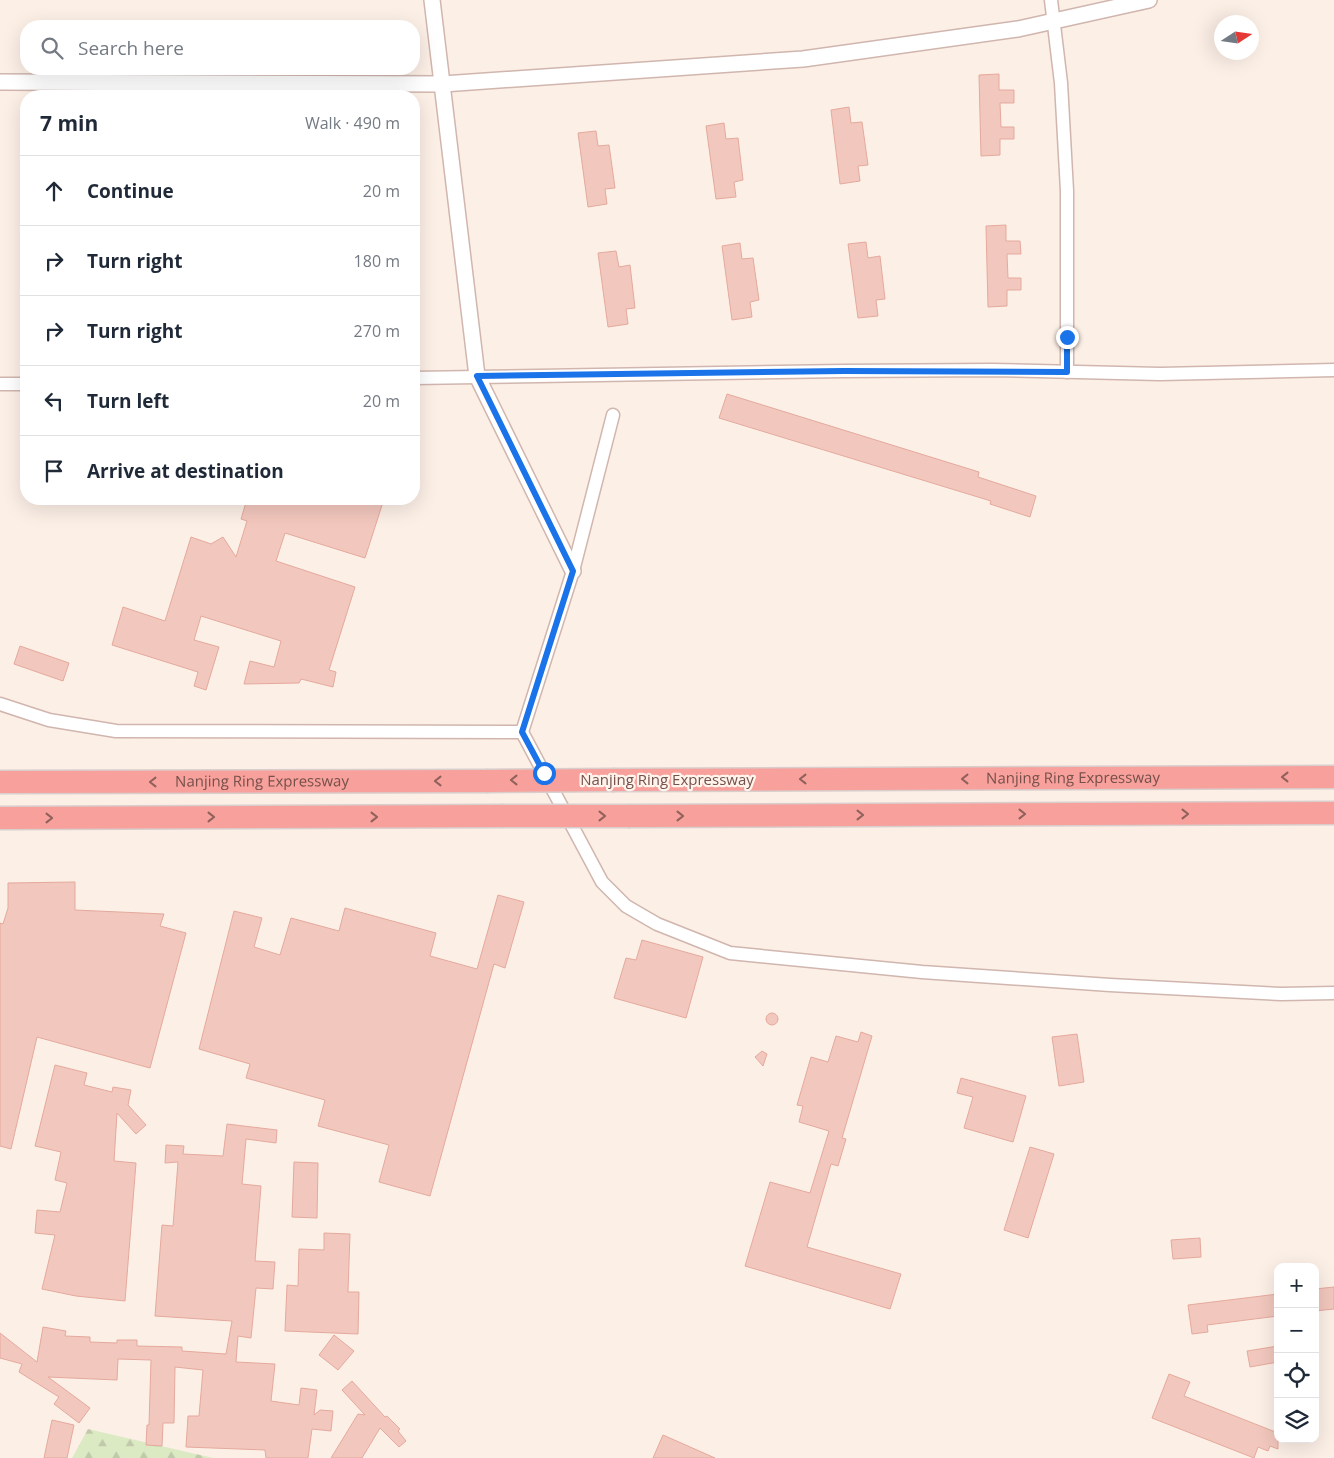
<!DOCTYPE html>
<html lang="en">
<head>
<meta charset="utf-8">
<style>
  :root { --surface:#fff; --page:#f6f6f7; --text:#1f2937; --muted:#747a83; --line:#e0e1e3 }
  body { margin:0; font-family:"Open Sans",sans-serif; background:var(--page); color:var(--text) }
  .controls { position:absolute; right:15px; bottom:15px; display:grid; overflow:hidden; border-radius:10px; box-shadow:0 5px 20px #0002 }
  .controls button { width:45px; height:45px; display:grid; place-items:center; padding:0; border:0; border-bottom:1px solid var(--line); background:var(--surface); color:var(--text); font:25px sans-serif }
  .compass { position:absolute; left:1214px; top:15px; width:45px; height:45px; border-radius:50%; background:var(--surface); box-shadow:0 5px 20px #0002; rotate:78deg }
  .stop { position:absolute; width:15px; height:15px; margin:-11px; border:4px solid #1a73e8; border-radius:50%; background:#fff }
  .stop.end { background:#1a73e8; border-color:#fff; box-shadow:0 1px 5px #0008 }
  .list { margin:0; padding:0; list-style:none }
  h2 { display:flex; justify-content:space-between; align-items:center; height:65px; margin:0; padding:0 20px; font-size:21px }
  h2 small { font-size:16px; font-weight:400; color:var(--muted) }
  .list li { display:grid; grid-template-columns:32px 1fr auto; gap:15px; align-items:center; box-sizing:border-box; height:70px; padding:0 20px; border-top:1px solid var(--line) }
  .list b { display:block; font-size:19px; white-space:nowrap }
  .list em { font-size:16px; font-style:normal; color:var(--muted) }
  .icon { flex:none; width:28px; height:28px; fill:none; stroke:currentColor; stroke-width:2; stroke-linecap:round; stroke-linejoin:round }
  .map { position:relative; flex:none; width:1334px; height:1458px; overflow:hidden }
  .search { position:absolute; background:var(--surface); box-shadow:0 5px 20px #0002; left:20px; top:20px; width:400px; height:55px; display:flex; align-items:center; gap:12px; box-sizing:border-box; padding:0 18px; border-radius:20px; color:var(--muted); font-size:19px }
  .panel { position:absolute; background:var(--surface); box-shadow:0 5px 20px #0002; left:20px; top:90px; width:400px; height:415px; border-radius:20px }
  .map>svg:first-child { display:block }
  .forest { fill:url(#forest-firs) }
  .building { fill:#f2c7bd; stroke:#e5a99d }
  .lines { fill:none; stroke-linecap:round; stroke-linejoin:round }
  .minor-casing { stroke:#d0b6ae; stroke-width:15 }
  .tertiary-casing { stroke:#d0b6ae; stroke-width:18 }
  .motorway-casing { stroke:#d9cecc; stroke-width:25 }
  .minor { stroke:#fff; stroke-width:12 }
  .tertiary { stroke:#fff; stroke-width:15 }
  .motorway { stroke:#f7a09c; stroke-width:22 }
  .motorway-bridge-casing { stroke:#d9cecc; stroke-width:25; stroke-linecap:butt }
  .motorway-bridge { stroke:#f7a09c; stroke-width:22 }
  .oneway { stroke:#90605a }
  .route { stroke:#1a73e8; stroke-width:6 }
  .labels { text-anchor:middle; stroke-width:4.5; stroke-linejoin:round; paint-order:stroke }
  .street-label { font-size:15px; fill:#76504a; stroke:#fff4ec }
</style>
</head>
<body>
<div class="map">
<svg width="1334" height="1458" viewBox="0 0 1334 1458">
  <defs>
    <pattern id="forest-firs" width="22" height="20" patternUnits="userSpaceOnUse" patternTransform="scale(1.25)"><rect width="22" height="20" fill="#dceac4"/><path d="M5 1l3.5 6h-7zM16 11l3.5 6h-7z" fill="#c0caaa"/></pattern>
  </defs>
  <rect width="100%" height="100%" fill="#fcefe6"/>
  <polygon class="forest" points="88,1429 213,1458 72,1458"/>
  <g class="building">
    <polygon points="999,74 999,90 1014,90 1014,103 1000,103 1001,127 1014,127 1014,139 1000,139 1000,155 981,156 979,75"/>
    <polygon points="849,107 851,123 862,122 868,165 858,166 860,181 840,184 831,110"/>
    <polygon points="724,123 726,139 738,138 743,180 734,182 736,197 716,199 706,126"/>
    <polygon points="596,131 598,146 609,145 615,188 605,189 607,204 588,207 578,133"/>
    <polygon points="1006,225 1006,241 1020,241 1021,254 1007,254 1008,278 1021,278 1021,290 1007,290 1007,306 988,307 986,226"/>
    <polygon points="866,242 868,258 880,256 885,299 876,300 878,316 858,318 848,244"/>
    <polygon points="740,243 742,259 753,258 759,300 750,302 752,317 732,320 722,246"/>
    <polygon points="616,251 619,267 630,265 635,308 626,309 628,324 608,327 598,253"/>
    <polygon points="727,394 979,472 978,477 1036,496 1030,517 990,504 991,501 719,418"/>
    <polygon points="247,499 384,499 365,558 285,533 276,561 355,587 329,670 336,672 333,687 301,679 299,683 244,684 250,661 274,667 281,641 201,616 194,640 219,647 206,690 194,686 198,672 112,645 123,607 165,621 191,537 211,544 223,537 236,557 247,521 241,519"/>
    <polygon points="20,646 69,663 63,681 14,664"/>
    <polygon points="75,882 75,910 164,914 160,926 186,933 150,1068 37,1037 11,1149 0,1146 0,923 3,924 8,908 8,883"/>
    <polygon points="498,895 524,902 505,968 494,964 430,1196 379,1182 389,1145 318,1126 325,1100 246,1078 250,1064 199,1049 234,911 262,918 254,947 280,955 291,918 339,931 345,908 436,933 430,956 477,969"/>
    <polygon points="642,940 703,957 686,1018 614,998 626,958 636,960"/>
    <circle cx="772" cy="1019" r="6"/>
    <polygon points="861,1032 872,1036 842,1138 846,1139 838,1166 831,1164 807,1247 901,1274 890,1309 745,1266 770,1182 810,1193 829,1131 799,1122 803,1106 797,1105 811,1057 828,1062 836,1036 858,1042"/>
    <polygon points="1077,1034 1084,1082 1059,1086 1052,1037"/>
    <polygon points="762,1051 767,1054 763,1066 755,1057"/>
    <polygon points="55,1065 87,1073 84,1085 112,1092 113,1087 131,1090 128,1105 146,1125 136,1134 117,1113 114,1161 136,1163 125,1301 76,1296 42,1289 55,1235 35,1233 37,1210 60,1212 67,1183 55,1180 61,1152 35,1146"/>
    <polygon points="961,1078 1026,1096 1013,1142 964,1128 973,1097 957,1093"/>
    <polygon points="227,1124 277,1130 276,1143 246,1139 242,1184 261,1186 255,1261 275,1262 273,1289 256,1288 251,1338 238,1336 236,1362 275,1364 271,1401 299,1405 301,1388 317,1390 314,1415 320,1410 333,1411 331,1431 312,1429 308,1458 266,1458 265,1450 186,1447 188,1416 199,1416 203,1370 175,1367 174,1423 163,1423 162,1446 146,1445 147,1425 149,1425 151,1360 118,1359 117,1380 48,1377 90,1408 79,1423 54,1404 59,1397 19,1372 22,1364 0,1358 0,1333 37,1362 43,1327 66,1331 65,1336 90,1337 90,1342 117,1343 117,1340 137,1340 137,1346 182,1347 182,1351 226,1354 232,1321 155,1316 162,1225 173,1226 178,1162 165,1163 166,1145 184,1146 183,1154 223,1156"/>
    <polygon points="1030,1147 1054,1154 1028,1238 1004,1230"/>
    <polygon points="294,1162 318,1163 317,1218 292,1217"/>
    <polygon points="324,1233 350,1234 348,1292 359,1292 358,1334 285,1331 287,1285 298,1286 299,1249 324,1250"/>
    <polygon points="1200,1238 1201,1257 1173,1259 1171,1240"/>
    <polygon points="1334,1287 1334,1309 1315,1311 1315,1289"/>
    <polygon points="1278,1294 1278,1316 1207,1325 1208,1332 1192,1334 1188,1305"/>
    <polygon points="334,1335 354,1351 338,1370 319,1355"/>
    <polygon points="1278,1346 1278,1362 1250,1367 1247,1351"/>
    <polygon points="1169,1374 1190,1382 1184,1396 1278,1433 1278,1449 1270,1446 1268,1451 1258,1447 1254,1458 1152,1418"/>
    <polygon points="352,1381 385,1417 387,1416 400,1429 398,1431 406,1441 399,1447 380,1428 362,1458 331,1458 358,1414 365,1415 342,1390"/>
    <polygon points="52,1420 74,1425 67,1458 44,1458"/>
    <polygon points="663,1435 715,1458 653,1458"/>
  </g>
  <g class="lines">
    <defs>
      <g id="minor">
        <polyline points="1051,0 1061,83 1067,191 1067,372"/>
        <polyline points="414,378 844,371 992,370 1160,374 1334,370"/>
        <polyline points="0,384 26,384"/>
        <polyline points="0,704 49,720 116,731 522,732 573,571 613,415"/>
        <polyline points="522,732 602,882 626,906 657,924 730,953 922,972 1110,985 1281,994 1334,993"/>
      </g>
      <g id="tertiary">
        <polyline points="432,0 477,376 573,571"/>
        <polyline points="0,82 443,84 803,59 1018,29 1149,0"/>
      </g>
      <g id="motorway">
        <path id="s1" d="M615 780 1334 777"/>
        <path id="s2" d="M0 782 486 781"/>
        <polyline points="631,816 1334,813"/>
        <polyline points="0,818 501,816"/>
      </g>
    </defs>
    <use href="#minor" class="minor-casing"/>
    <use href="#tertiary" class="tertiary-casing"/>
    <use href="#motorway" class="motorway-casing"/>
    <use href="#minor" class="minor"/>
    <use href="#tertiary" class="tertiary"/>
    <use href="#motorway" class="motorway"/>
    <defs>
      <g id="motorway-bridge">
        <polyline points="486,781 615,780"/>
        <polyline points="501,816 631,816"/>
      </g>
    </defs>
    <use href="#motorway-bridge" class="motorway-bridge-casing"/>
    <use href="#motorway-bridge" class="motorway-bridge"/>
  </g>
  <defs><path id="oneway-chevron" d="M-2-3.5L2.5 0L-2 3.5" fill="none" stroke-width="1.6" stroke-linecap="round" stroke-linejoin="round" transform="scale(1.25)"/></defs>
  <g class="oneway">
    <use href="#oneway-chevron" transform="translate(1285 777) rotate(180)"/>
    <use href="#oneway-chevron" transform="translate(803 779) rotate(180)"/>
    <use href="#oneway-chevron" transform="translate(965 779) rotate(180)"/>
    <use href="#oneway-chevron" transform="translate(514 780) rotate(180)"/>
    <use href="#oneway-chevron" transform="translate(438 781) rotate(180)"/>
    <use href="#oneway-chevron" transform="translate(153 782) rotate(180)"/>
    <use href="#oneway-chevron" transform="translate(1022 814)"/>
    <use href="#oneway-chevron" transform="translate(1185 814)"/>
    <use href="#oneway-chevron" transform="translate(860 815)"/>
    <use href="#oneway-chevron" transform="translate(602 816)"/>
    <use href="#oneway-chevron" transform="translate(680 816)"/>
    <use href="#oneway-chevron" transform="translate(211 817)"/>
    <use href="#oneway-chevron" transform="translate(374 817)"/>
    <use href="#oneway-chevron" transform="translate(49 818)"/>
  </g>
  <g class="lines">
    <polyline class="route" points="544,773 522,732 573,571 477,376 844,371 1067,372 1067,337"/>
  </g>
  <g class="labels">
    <g class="street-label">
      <text dy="5" stroke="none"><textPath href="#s1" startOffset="458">Nanjing Ring Expressway</textPath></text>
      <text x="667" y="785">Nanjing Ring Expressway</text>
      <text dy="5" stroke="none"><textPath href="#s2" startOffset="262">Nanjing Ring Expressway</textPath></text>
    </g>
  </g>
</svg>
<div class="controls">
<button>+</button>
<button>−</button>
<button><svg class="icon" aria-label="locate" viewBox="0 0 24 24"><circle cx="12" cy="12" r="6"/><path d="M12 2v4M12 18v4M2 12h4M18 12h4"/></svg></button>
<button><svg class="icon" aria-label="layers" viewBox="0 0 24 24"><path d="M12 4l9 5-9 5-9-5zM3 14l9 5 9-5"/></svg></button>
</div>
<svg class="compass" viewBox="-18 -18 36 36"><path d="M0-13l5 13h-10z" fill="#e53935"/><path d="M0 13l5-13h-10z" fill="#747a83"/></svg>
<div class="stop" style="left:544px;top:773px"></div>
<div class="stop end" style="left:1067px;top:337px"></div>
<div class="search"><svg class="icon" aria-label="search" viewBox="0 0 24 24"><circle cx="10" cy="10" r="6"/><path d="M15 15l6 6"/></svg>Search here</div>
<section class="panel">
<h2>7 min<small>Walk · 490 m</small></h2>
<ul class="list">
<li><svg class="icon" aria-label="ahead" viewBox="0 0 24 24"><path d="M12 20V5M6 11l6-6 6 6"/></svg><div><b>Continue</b></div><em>20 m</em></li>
<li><svg class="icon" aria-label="right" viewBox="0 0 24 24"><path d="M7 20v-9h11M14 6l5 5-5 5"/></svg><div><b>Turn right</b></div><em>180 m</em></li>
<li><svg class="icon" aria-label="right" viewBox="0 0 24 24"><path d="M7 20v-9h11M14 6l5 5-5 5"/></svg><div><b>Turn right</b></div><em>270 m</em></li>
<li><svg class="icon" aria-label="left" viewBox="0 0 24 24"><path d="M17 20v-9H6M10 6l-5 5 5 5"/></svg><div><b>Turn left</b></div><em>20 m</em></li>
<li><svg class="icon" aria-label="arrive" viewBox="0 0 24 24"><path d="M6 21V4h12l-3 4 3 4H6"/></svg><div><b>Arrive at destination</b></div></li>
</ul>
</section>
</div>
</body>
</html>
